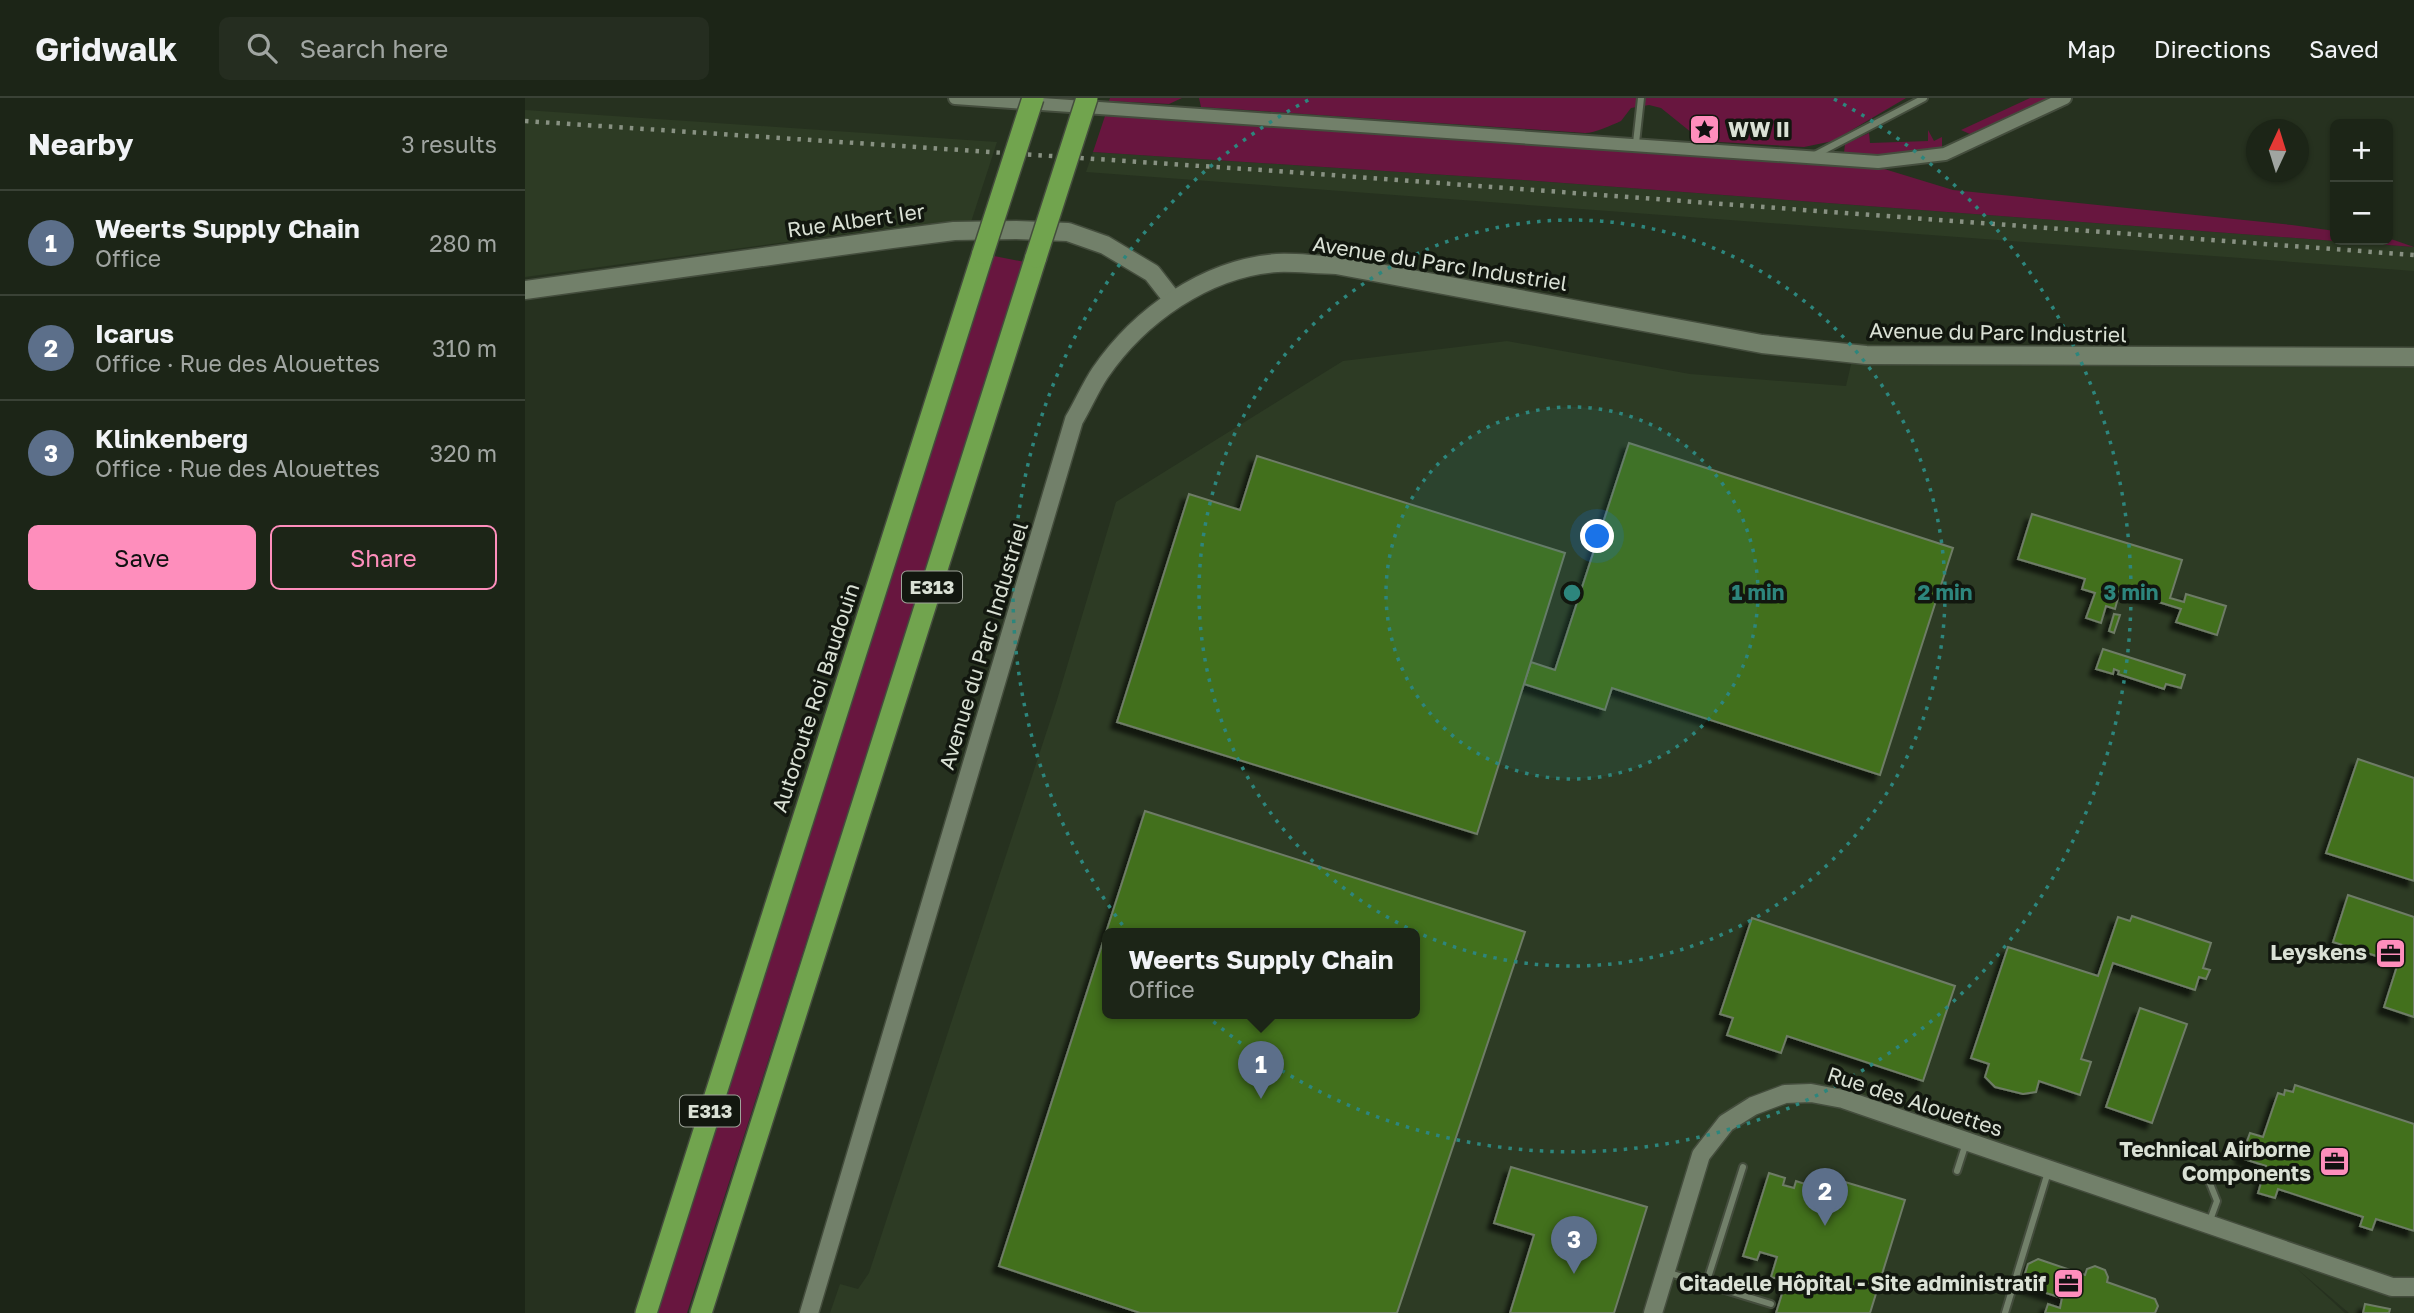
<!DOCTYPE html>
<html lang="en">
<head>
<meta charset="utf-8">
<style>
  :root { --surface:#1c2517; --page:#252d20; --text:#f1f3f6; --muted:#a0a5a1; --line:#3a4236; --accent:#fe8ebc }
  body { margin:0; font-family:"Golos Text",sans-serif; background:var(--page); color:var(--text) }
  .controls { position:absolute; right:21px; top:21px; display:grid; overflow:hidden; border-radius:10px; box-shadow:0 2px 5px #0004 }
  .controls button { width:63px; height:63px; display:grid; place-items:center; padding:0; border:0; border-bottom:2px solid var(--line); background:var(--surface); color:var(--text); font:35px sans-serif }
  .compass { position:absolute; left:1721px; top:21px; width:63px; height:63px; border-radius:50%; background:var(--surface); box-shadow:0 2px 5px #0004; rotate:4deg }
  .you { position:absolute; left:1073px; top:439px; width:24px; height:24px; margin:-18px; border:5px solid #fff; border-radius:50%; background:#1a73e8; box-shadow:0 0 0 10px #1a73e833 }
  .badge { display:grid; place-items:center; width:46px; height:46px; border-radius:50%; background:var(--accent); color:#fff; font-size:23px; font-weight:700 }
  .pin { position:absolute; translate:-50% -58px; filter:drop-shadow(0 2px 4px #0008) }
  .pin::after { content:''; position:absolute; top:37px; width:24px; height:21px; background:inherit; clip-path:polygon(0 0,100% 0,50% 100%) }
  .popup { position:absolute; left:577px; top:830px; width:318px; height:91px; box-sizing:border-box; display:grid; place-content:center; border-radius:10px; background:var(--surface); filter:drop-shadow(0 2px 5px #0005); font-size:23px; white-space:nowrap; color:var(--muted) }
  .popup b { font-size:26px; color:var(--text) }
  .popup::after { content:''; position:absolute; left:50%; top:100%; margin-left:-14px; border:14px solid transparent; border-top-color:var(--surface) }
  .list { margin:0; padding:0; list-style:none }
  h2 { display:flex; justify-content:space-between; align-items:center; height:91px; margin:0; padding:0 28px; font-size:30px }
  h2 small { font-size:23px; font-weight:400; color:var(--muted) }
  .list li { display:grid; grid-template-columns:46px 1fr auto; gap:21px; align-items:center; box-sizing:border-box; height:105px; padding:0 28px; border-top:2px solid var(--line) }
  .list b { display:block; font-size:26px; white-space:nowrap }
  .list p { margin:0; font-size:23px; white-space:nowrap; color:var(--muted) }
  .list em { font-size:23px; font-style:normal; color:var(--muted) }
  .actions { display:flex; gap:14px; padding:21px 28px }
  .actions a { flex:1; padding:16px 0; border:2px solid var(--accent); border-radius:10px; text-align:center; font-size:24px; color:var(--accent) }
  .actions .main { background:var(--accent); color:#111 }
  .icon { flex:none; width:38px; height:38px; fill:none; stroke:currentColor; stroke-width:2; stroke-linecap:round; stroke-linejoin:round }
  .map { position:relative; flex:none; width:1889px; height:1215px; overflow:hidden }
  header { display:flex; align-items:center; gap:42px; box-sizing:border-box; height:98px; padding:0 35px; background:var(--surface); border-bottom:2px solid var(--line) }
  header strong { font-size:33px }
  nav { display:flex; gap:38px; margin-inline-start:auto; font-size:24px }
  .search { width:490px; height:63px; background:var(--page); display:flex; align-items:center; gap:18px; box-sizing:border-box; padding:0 24px; border-radius:10px; color:var(--muted); font-size:26px }
  main { display:flex }
  aside { flex:1; background:var(--surface) }
  .map>svg:first-child { display:block }
  .built { fill:#2d3b24; fill-rule:evenodd }
  .green { fill:#68163f }
  .building { fill:#43701d; stroke:#6e7c66; stroke-width:2; fill-rule:evenodd; filter:url(#shadow) }
  .lines { fill:none; stroke-linecap:round; stroke-linejoin:round }
  .lane-casing { stroke:#444d3d; stroke-width:10 }
  .street-casing { stroke:#444d3d; stroke-width:16 }
  .secondary-casing { stroke:#444d3d; stroke-width:21 }
  .highway-casing { stroke:#444d3d; stroke-width:24 }
  .lane { stroke:#72806a; stroke-width:6 }
  .street { stroke:#72806a; stroke-width:12 }
  .secondary { stroke:#72806a; stroke-width:18 }
  .highway { stroke:#71a44e; stroke-width:21 }
  .rail { stroke:#889182; stroke-width:4.5; stroke-dasharray:3.5 7; stroke-linecap:butt }
  .highway-bridge-casing { stroke:#444d3d; stroke-width:24; stroke-linecap:butt }
  .highway-bridge { stroke:#71a44e; stroke-width:21 }
  .ring { fill:none; stroke:#2d867d; stroke-width:3.5; stroke-dasharray:3.5 7 }
  .labels { text-anchor:middle; stroke-width:7; stroke-linejoin:round; paint-order:stroke }
  .shield { fill:#12170f; stroke:#9ea49a; stroke-width:2 }
  .shield-label { font-size:19px; font-weight:bold; fill:#dae1d5 }
  .poi-label { font-size:21px; font-weight:bold; fill:#dae1d5; stroke:#12170f; text-anchor:end }
  .street-label { font-size:21px; fill:#dae1d5; stroke:#12170f }
  .centre { fill:#2d867d; stroke:#12170f; stroke-width:3.5 }
  .ring-label { font-size:21px; text-anchor:middle; font-weight:bold; fill:#2d867d; stroke:#12170f; stroke-width:7; stroke-linejoin:round; paint-order:stroke }
</style>
</head>
<body>
<header>
<strong>Gridwalk</strong>
<div class="search"><svg class="icon" aria-label="search" viewBox="0 0 24 24"><circle cx="10" cy="10" r="6"/><path d="M15 15l6 6"/></svg>Search here</div>
<nav><a>Map</a><a>Directions</a><a>Saved</a></nav>
</header>
<main>
<aside>
<h2>Nearby<small>3 results</small></h2>
<ul class="list">
<li><span class="badge" style="background:#5c6f8a">1</span><div><b>Weerts Supply Chain</b><p>Office</p></div><em>280 m</em></li>
<li><span class="badge" style="background:#5c6f8a">2</span><div><b>Icarus</b><p>Office · Rue des Alouettes</p></div><em>310 m</em></li>
<li><span class="badge" style="background:#5c6f8a">3</span><div><b>Klinkenberg</b><p>Office · Rue des Alouettes</p></div><em>320 m</em></li>
</ul>
<div class="actions"><a class="main">Save</a><a>Share</a></div>
</aside>
<div class="map">
<svg width="1889" height="1215" viewBox="0 0 1889 1215">
  <defs>
    <filter id="shadow"><feDropShadow dx="-6" dy="6" stdDeviation="2" flood-color="#0009"/></filter>
  </defs>
  <rect width="100%" height="100%" fill="#26311f"/>
  <g class="built">
    <polygon points="0,12 472,44 446,124 366,130 0,179"/>
    <polygon points="568,54 998,82 1889,149 1889,173 561,74"/>
    <path d="M982 243 1165 276 1321 288 1331 245 1433 251 1889 250V1215H1824L1770 1169 1820 1215H305L315 1186 333 1191 344 1175 532 602 591 404 818 263ZM582 835H890V915H582Z"/>
  </g>
  <g class="green">
    <polygon points="585,0 657,0 644,6 584,3"/>
    <path d="M674 0H1381L1308 43 1279 49 1177 43 1136 10 1124 7 1106 10 1096 23C1087 27 1070 35 1060 35L676 9Z"/>
    <polygon points="1505,0 1527,0 1447,37 1436,32"/>
    <polygon points="580,18 1356,70 1428,92 1767,127 1810,133 1810,142 1863,140 1889,149 998,82 568,54"/>
    <polygon points="1403,32 1409,43 1417,39 1417,49 1359,58 1319,55 1320,46 1344,35 1345,45 1403,43"/>
    <polygon points="469,158 500,164 162,1215 132,1215"/>
  </g>
  <g class="building">
    <polygon points="1104,345 1428,450 1355,677 1087,590 1080,612 999,586 1006,564 1030,572"/>
    <polygon points="732,358 1040,455 952,736 592,624 664,396 715,412"/>
    <polygon points="1507,416 1657,462 1645,500 1659,504 1661,496 1701,508 1692,537 1651,524 1656,511 1595,492 1590,511 1581,508 1576,525 1561,520 1570,495 1557,491 1560,481 1493,461"/>
    <polygon points="1589,516 1595,517 1589,535 1584,533"/>
    <polygon points="1578,551 1660,577 1656,590 1641,586 1639,591 1593,576 1594,573 1589,571 1588,576 1571,571"/>
    <polygon points="1833,661 1889,680 1889,783 1801,755"/>
    <path d="M620 713 1000 834 872 1215H615L474 1168ZM582 835H890V915H582Z"/>
    <polygon points="1823,797 1889,819 1889,919 1859,909 1873,865 1808,844"/>
    <polygon points="1607,818 1686,845 1678,870 1685,872 1681,881 1674,879 1670,892 1588,865 1556,961 1566,964 1555,997 1514,983 1511,994 1498,996 1470,989 1460,979 1464,966 1446,960 1483,849 1573,878 1593,819 1605,823"/>
    <polygon points="1227,820 1430,888 1398,983 1262,938 1256,955 1202,937 1208,920 1195,916"/>
    <polygon points="1615,910 1662,926 1627,1025 1581,1009"/>
    <polygon points="1770,987 1889,1026 1889,1133 1851,1121 1847,1132 1835,1128 1838,1119 1753,1091 1750,1100 1733,1095 1741,1068 1716,1060 1725,1035 1738,1039 1753,995 1759,997 1760,992 1768,994"/>
    <polygon points="986,1069 1122,1109 1089,1215 985,1215 1009,1137 969,1125"/>
    <polygon points="1244,1075 1260,1080 1258,1087 1269,1090 1271,1083 1286,1088 1290,1075 1380,1102 1345,1215 1251,1215 1261,1183 1246,1179 1252,1159 1235,1154 1232,1162 1218,1158"/>
    <polygon points="1513,1161 1560,1177 1562,1171 1570,1168 1580,1172 1583,1179 1582,1184 1630,1201 1633,1208 1630,1215 1520,1215 1523,1206 1535,1210 1537,1200 1502,1189 1498,1182 1503,1166"/>
    <polygon points="1840,1206 1865,1211 1864,1215 1838,1215"/>
  </g>
  <g class="lines">
    <defs>
      <g id="lane">
        <polyline points="1111,45 1116,0"/>
        <polyline points="1288,58 1399,0"/>
        <polyline points="1432,1073 1441,1045"/>
        <polyline points="1682,1078 1692,1103 1684,1125"/>
        <polyline points="1141,1174 1246,1206"/>
        <polyline points="1181,1186 1218,1069"/>
        <polyline points="1480,1215 1523,1074"/>
      </g>
      <polyline id="street" points="430,0 1353,64 1420,56 1540,0"/>
      <g id="secondary">
        <polyline points="0,192 367,141 429,133 491,132 543,134 580,147 627,175 648,202"/>
        <path d="M284 1215 549 322C558 307 565 290 575 275 614 218 681 170 752 165 771 164 791 167 811 167L1237 246 1341 257 1889 259"/>
        <polyline points="1128,1215 1176,1057 1201,1025 1228,1008 1260,996 1286,995 1318,1001 1867,1189 1889,1189"/>
      </g>
      <g id="highway">
        <polyline points="121,1215 458,155"/>
        <polyline points="176,1215 511,159"/>
      </g>
    </defs>
    <use href="#lane" class="lane-casing"/>
    <use href="#street" class="street-casing"/>
    <use href="#secondary" class="secondary-casing"/>
    <use href="#highway" class="highway-casing"/>
    <use href="#lane" class="lane"/>
    <use href="#street" class="street"/>
    <use href="#secondary" class="secondary"/>
    <use href="#highway" class="highway"/>
    <polyline class="rail" points="0,23 751,73 1889,157"/>
    <defs>
      <g id="highway-bridge">
        <polyline points="458,155 508,0"/>
        <polyline points="511,159 562,0"/>
      </g>
    </defs>
    <use href="#highway-bridge" class="highway-bridge-casing"/>
    <use href="#highway-bridge" class="highway-bridge"/>
  </g>
  <circle cx="1047" cy="495" r="186" fill="#2d867d" fill-opacity=".12"/>
  <g class="ring">
    <circle cx="1047" cy="495" r="186"/>
    <circle cx="1047" cy="495" r="373"/>
    <path d="M1309 1A559 559 0 1 1 785 1"/>
  </g>
  <defs>
    <symbol id="sight-square" viewBox="-11 -11 22 22"><rect x="-9" y="-9" width="18" height="18" rx="4" fill="#fe8ebc" stroke="#12170f"/><path d="M0-6L1.8-2.2L6-1.7L2.9 1.2L3.7 5.4L0 3.3L-3.7 5.4L-2.9 1.2L-6-1.7L-1.8-2.2Z" fill="#111"/></symbol>
    <symbol id="office-square" viewBox="-11 -11 22 22"><rect x="-9" y="-9" width="18" height="18" rx="4" fill="#fe8ebc" stroke="#12170f"/><path d="M-6-3h4V-5.5h4V-3h4V5H-6ZM-1-4.5V-3h2v-1.5ZM-6 0V1H6V0Z" fill="#111"/></symbol>
  </defs>
  <g fill-rule="evenodd">
    <use href="#sight-square" x="1162" y="14" width="35" height="35"/>
    <use href="#office-square" x="1848" y="838" width="35" height="35"/>
    <use href="#office-square" x="1792" y="1046" width="35" height="35"/>
    <use href="#office-square" x="1526" y="1168" width="35" height="35"/>
  </g>
  <g class="labels">
    <g class="shield">
      <rect x="377" y="473.5" width="60" height="31" rx="5"/>
      <rect x="155" y="997.5" width="60" height="31" rx="5"/>
    </g>
    <g class="shield-label">
      <text x="407" y="496">E313</text>
      <text x="185" y="1020">E313</text>
    </g>
    <g class="poi-label">
      <text x="1203" y="39" text-anchor="start">WW II</text>
      <text x="1842" y="862">Leyskens</text>
      <text x="1786" y="1059">Technical Airborne<tspan x="1786" dy="24">Components</tspan></text>
      <text x="1521" y="1193">Citadelle Hôpital - Site administratif</text>
    </g>
    <g class="street-label">
      <text transform="translate(331 123) rotate(-8)" y="7">Rue Albert Ier</text>
      <text transform="translate(915 166) rotate(9)" y="7">Avenue du Parc Industriel</text>
      <text transform="translate(1473 235) rotate(1)" y="7">Avenue du Parc Industriel</text>
      <text transform="translate(459 548) rotate(-73)" y="7">Avenue du Parc Industriel</text>
      <text transform="translate(291 600) rotate(-72)" y="7">Autoroute Roi Baudouin</text>
      <text transform="translate(1390 1004) rotate(18)" y="7">Rue des Alouettes</text>
    </g>
  </g>
  <circle cx="1047" cy="495" r="10" class="centre"/>
  <g class="ring-label">
    <text x="1233" y="502">1 min</text>
    <text x="1420" y="502">2 min</text>
    <text x="1606" y="502">3 min</text>
  </g>
</svg>
<div class="controls">
<button>+</button>
<button>−</button>
</div>
<svg class="compass" viewBox="-18 -18 36 36"><path d="M0-13l5 13h-10z" fill="#e53935"/><path d="M0 13l5-13h-10z" fill="#a0a5a1"/></svg>
<div class="you"></div>
<div class="pin badge" style="left:736px;top:1001px;background:#5c6f8a">1</div>
<div class="popup"><b>Weerts Supply Chain</b>Office</div>
<div class="pin badge" style="left:1300px;top:1128px;background:#5c6f8a">2</div>
<div class="pin badge" style="left:1049px;top:1176px;background:#5c6f8a">3</div>
</div>
</main>
</body>
</html>
